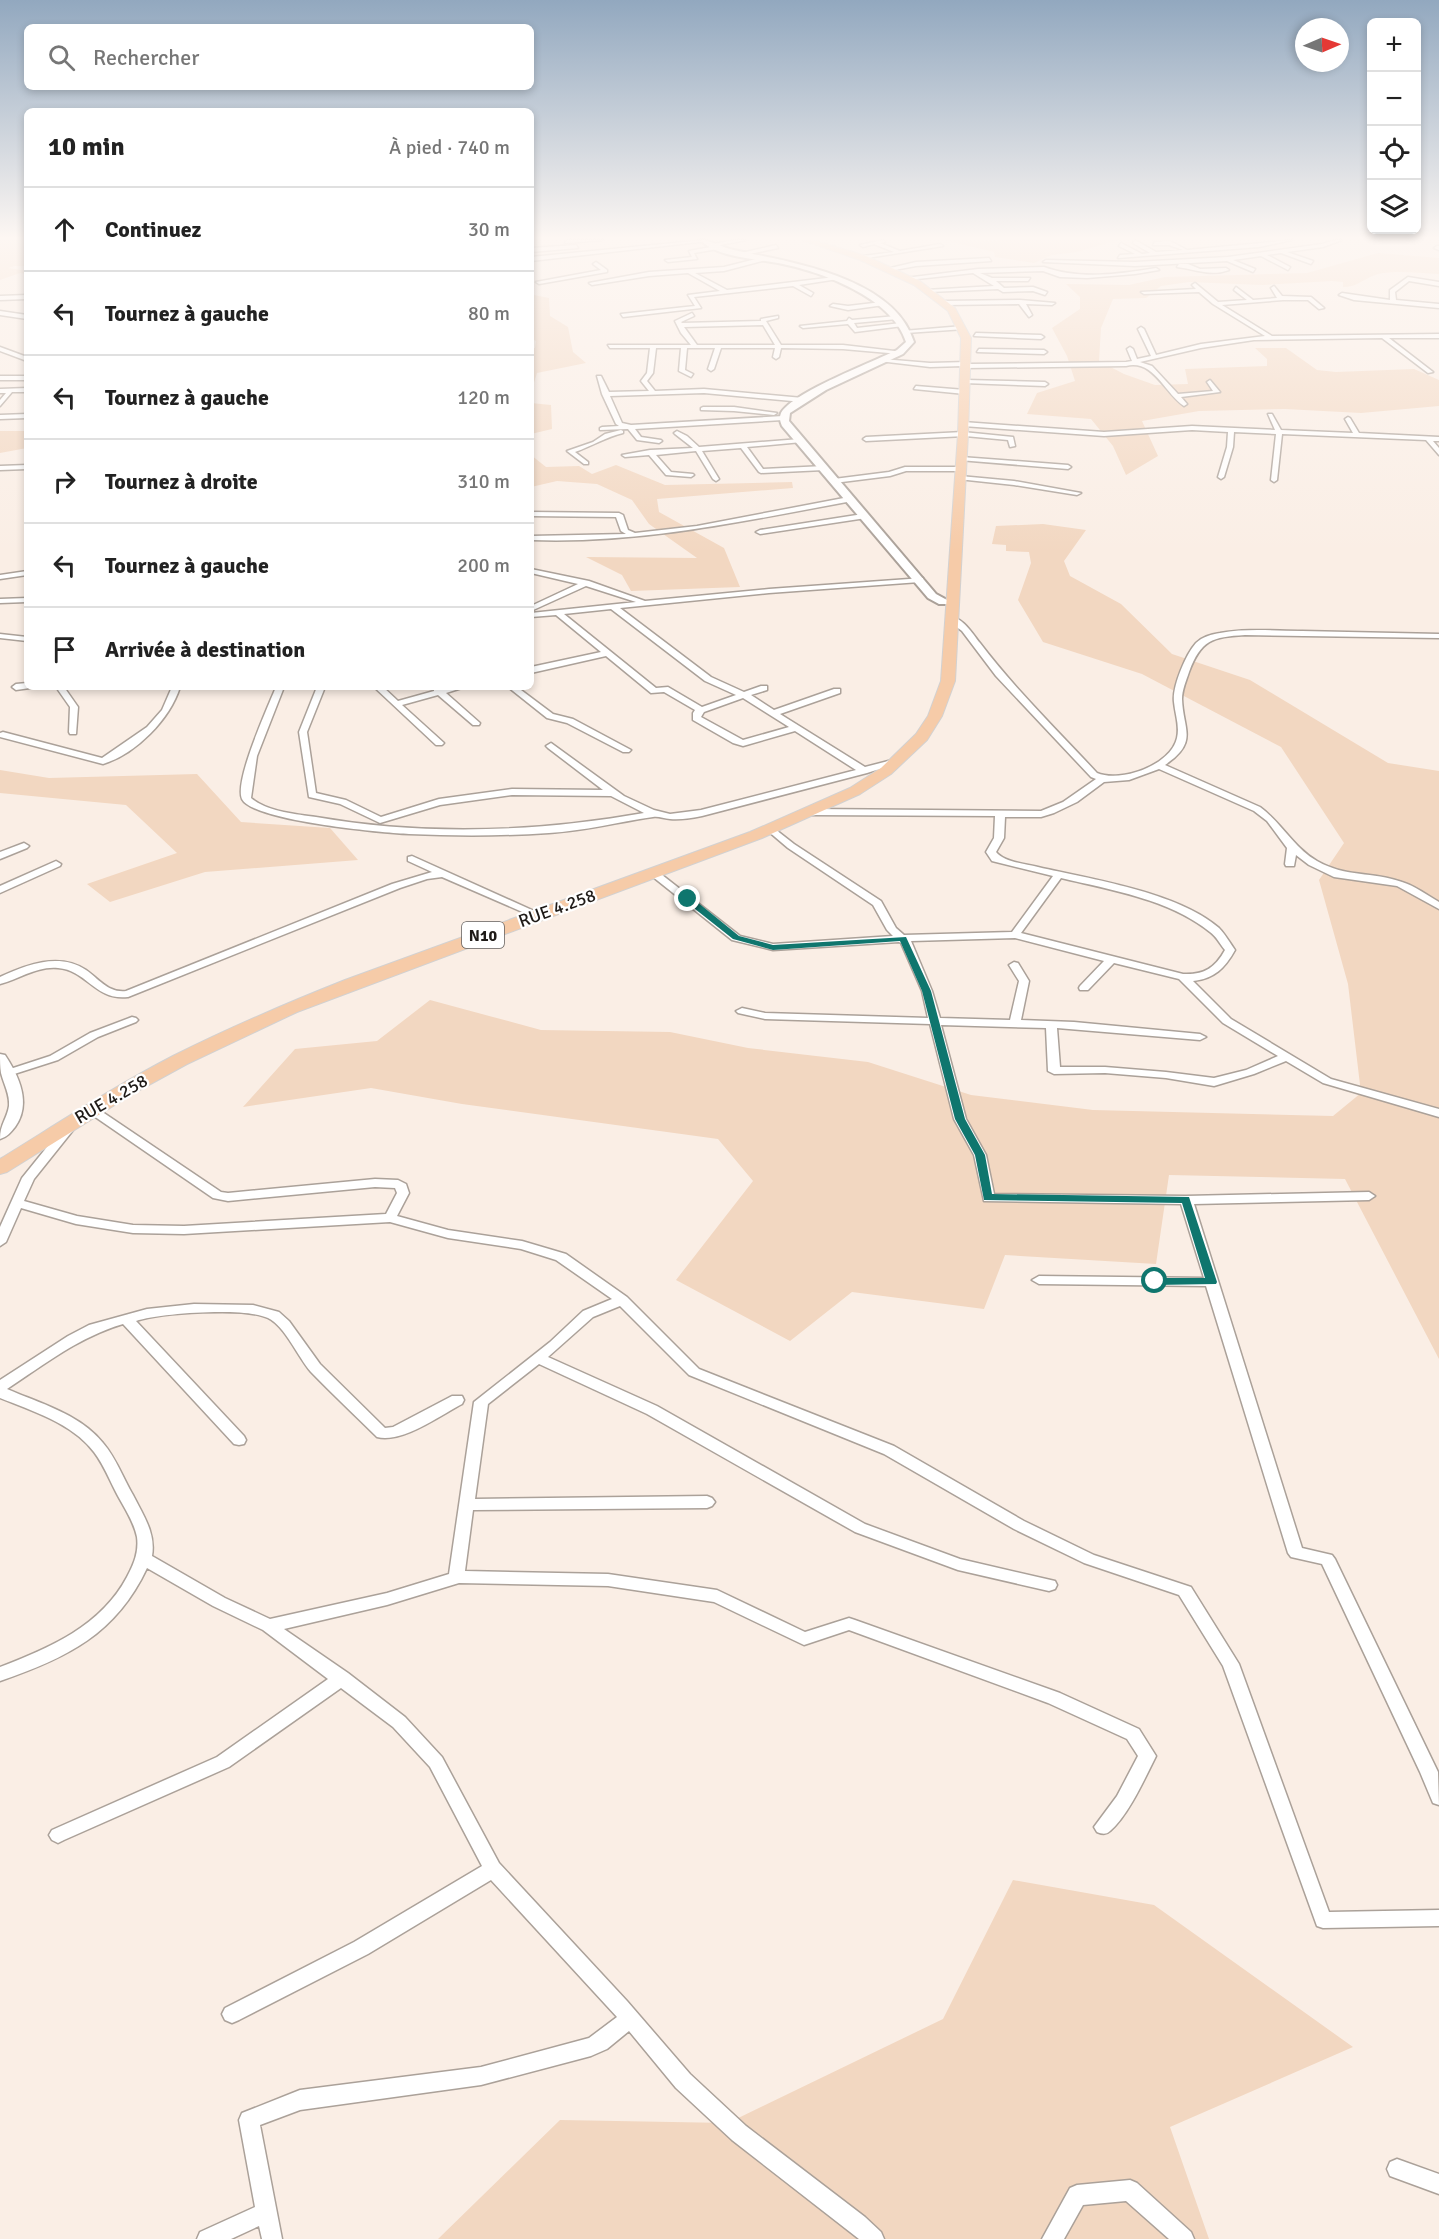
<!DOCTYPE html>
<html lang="fr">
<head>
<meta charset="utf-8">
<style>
  :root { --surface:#fff; --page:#f2f2f2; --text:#222; --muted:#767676; --line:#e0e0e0 }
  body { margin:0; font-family:Signika,sans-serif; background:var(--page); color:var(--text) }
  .controls { position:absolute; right:18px; top:18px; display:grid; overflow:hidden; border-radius:9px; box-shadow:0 3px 9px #0003 }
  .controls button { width:54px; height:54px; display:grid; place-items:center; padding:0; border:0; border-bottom:2px solid var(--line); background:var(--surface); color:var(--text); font:30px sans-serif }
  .compass { position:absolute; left:1295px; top:18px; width:54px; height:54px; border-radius:50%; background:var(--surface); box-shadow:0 3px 9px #0003; rotate:88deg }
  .stop { position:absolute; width:18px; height:18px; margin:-14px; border:4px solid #0f766e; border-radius:50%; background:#fff }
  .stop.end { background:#0f766e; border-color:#fff; box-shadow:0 2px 6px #0008 }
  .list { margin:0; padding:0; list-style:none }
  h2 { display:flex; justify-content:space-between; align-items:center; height:78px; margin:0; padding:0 24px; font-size:26px }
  h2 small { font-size:20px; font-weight:400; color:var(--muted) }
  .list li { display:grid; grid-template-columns:39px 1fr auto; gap:18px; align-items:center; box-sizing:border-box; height:84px; padding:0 24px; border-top:2px solid var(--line) }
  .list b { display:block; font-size:22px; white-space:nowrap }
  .list em { font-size:20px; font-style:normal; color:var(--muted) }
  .icon { flex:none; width:33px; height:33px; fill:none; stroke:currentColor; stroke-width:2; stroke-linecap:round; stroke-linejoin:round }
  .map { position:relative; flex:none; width:1439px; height:2239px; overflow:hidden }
  .search { position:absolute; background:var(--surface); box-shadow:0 3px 9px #0003; left:24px; top:24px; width:510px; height:66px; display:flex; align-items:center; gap:15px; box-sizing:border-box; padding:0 21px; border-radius:9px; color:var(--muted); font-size:22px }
  .panel { position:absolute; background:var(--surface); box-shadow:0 3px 9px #0003; left:24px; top:108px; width:510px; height:582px; border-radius:9px }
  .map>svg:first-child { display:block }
  .green { fill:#f2d7c1 }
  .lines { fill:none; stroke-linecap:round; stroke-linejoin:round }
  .minor-casing { stroke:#aba199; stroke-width:3 }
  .tertiary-casing { stroke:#aba199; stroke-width:3 }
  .secondary-casing { stroke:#aba199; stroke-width:4 }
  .trunk-casing { stroke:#d2d1d1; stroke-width:2 }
  .minor { fill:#fff; fill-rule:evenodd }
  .tertiary { fill:#fff; fill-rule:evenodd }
  .secondary { fill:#fff; fill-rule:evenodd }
  .trunk { fill:#f6cba8; fill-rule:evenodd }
  .route { fill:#0f766e }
  .labels { text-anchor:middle; stroke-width:4.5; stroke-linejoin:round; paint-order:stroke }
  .shield { fill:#fff; stroke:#625f5d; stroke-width:1.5 }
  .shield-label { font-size:16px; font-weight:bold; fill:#1f1b18 }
  .street-label { font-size:18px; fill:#1f1b18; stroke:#fff }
</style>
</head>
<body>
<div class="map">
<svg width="1439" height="2239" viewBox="0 0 1439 2239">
  <rect width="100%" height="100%" fill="#faeee5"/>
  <g class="green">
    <polygon points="0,240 27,240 27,266 15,266 8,268 27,271 27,274 20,273 0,280"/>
    <polygon points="944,240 999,241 1000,240 1118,240 1077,252 1052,255 1034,263 995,257 994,252"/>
    <path d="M1378 253 1439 258V274C1419 273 1397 270 1378 274 1366 277 1356 288 1343 287V282L1332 281 1262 285 1189 282 1161 286 1146 298 1113 299 1101 328 1099 361 1124 374 1155 385 1188 384 1185 369 1267 366V359L1255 348H1286L1317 370 1336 372 1414 369 1439 380V406L1361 413 1285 409 1199 411 1142 421 1158 456 1126 475 1113 446 1091 419 1027 414 1037 393 1075 381 1067 356 1052 328 1080 309V297L1066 284 1129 285 1165 277 1307 273Z"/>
    <polygon points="531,290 534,295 549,298 550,316 568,327 573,352 586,363 537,373 531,392 531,375 534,369 531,368 531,349 535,348 536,341 531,338"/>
    <polygon points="531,403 551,405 552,429 531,434"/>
    <polygon points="0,431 27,431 27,448 0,453"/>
    <polygon points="531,455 546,467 579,466 592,474 616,465 665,485 792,482 793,488 657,499 659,512 724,548 740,587 631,591 622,575 586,557 697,558 649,524 632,500 597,484 557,481 531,487"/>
    <polygon points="1043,524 1086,530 1064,561 1070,576 1121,604 1172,654 1250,680 1388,763 1439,771 1439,1359 1345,1179 1169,1175 1156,1264 1005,1255 984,1309 852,1292 790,1341 676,1280 753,1181 718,1139 462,1104 371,1088 243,1107 295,1049 377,1041 430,1000 541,1030 670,1032 748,1048 868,1062 971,1095 1093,1110 1333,1116 1361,1093 1348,984 1319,880 1344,843 1281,747 1142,674 1043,642 1018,600 1031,563 1029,552 1006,551 1006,545 992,544 996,526"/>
    <polygon points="0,770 49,778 197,774 241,822 330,828 358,860 205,872 110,902 87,884 177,853 126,805 0,793"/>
    <polygon points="1013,1880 1154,1905 1353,2047 1170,2127 1209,2239 438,2239 560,2120 728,2123 943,2019"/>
  </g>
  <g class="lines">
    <defs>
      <g id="minor">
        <polygon points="567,240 603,240 565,243"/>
        <polygon points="704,240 708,241 531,261 531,257"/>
        <polygon points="736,240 746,240 710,247 707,245"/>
        <polygon points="883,240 885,242 880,243 900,251 940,244 943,246 861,259 863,256 894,252 874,244 863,247 860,245"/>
        <polygon points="1135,240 1156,252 1183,250 1169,245 1153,245 1155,242 1170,241 1187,250 1292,240 1259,247 1118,258 1120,255 1135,254 1119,246 1121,243 1142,254 1150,253 1133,243"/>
        <polygon points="1335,240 1342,240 1323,247 1287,252 1313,261 1311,264 1281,253 1267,255 1290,267 1288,270 1261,256 1233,260 1255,269 1253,272 1227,261 1135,266 1043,262 1046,260 1135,262 1228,257 1322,244"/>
        <polygon points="576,245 578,248 531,252 531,248"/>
        <polygon points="776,245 778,248 740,256 737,254"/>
        <polygon points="716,246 718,249 694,253 697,259 668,262 665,260 692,257 689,251"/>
        <polygon points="1437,246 1439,246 1439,250 1434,248"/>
        <polygon points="764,257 766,260 724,271 695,273 727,290 835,277 838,279 799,285 813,293 811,296 793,286 694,297 701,308 623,317 621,314 695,306 688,295 720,291 688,273 649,276 592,285 589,283 649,272 724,267"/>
        <polygon points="989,258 991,261 916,266 889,271 886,269 916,262"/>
        <polygon points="596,262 607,270 607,272 539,284 536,282 601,270 593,264"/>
        <path d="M1179 264H1188L1200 269 1226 268 1229 270C1210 277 1195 269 1177 267Z"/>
        <path d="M1044 267C1079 280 1120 274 1156 268L1159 270 1135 274 1087 278 1060 277 1043 271 980 273 992 278H1030L1028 281H996L1004 288 1033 287 1047 292 1045 295 1033 291 1003 292 998 289 929 292 926 290 994 286 973 273 908 280 905 278 978 269Z"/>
        <polygon points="1408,277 1439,282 1439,286 1409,281 1395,292 1396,300 1439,304 1439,308 1354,300 1339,295 1342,293 1390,300 1390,290"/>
        <path d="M1195 283 1218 302 1247 300 1234 290 1236 287 1253 300 1277 298 1271 288 1274 286 1282 296 1311 297 1324 308 1319 309 1308 300H1283L1222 305 1272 336 1439 334V338H1389L1433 372 1428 373 1382 338 1254 340 1201 348 1140 362 1152 366 1178 394 1213 391 1207 382 1210 380 1220 392 1181 397 1187 404 1184 406C1165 394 1154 359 1126 366L966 368 963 366 930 367 879 361 882 359 930 363 967 362 970 364 1126 362 1132 361 1127 349 1130 347 1133 349 1137 359 1151 356 1138 329 1141 327 1144 329 1156 355 1201 344 1265 336 1213 304 1199 292 1144 294 1141 292 1196 289 1192 285Z"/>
        <polygon points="27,295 27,299 0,300 0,296"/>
        <polygon points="1020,300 1055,303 1052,305 1026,304 1032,315 1029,317 1019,304 945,305 942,303 945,301"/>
        <polygon points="882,302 884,305 848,310 830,306 833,304 848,306"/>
        <polygon points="0,311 27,315 27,319 0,315"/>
        <path d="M692 313 694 316 681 322 682 323 761 321V319L778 316V318L766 321 781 345H843L903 352 900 354 843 349 781 348 779 357 776 359 773 357 775 348H721L714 369 711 371 708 369 715 348H687L685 370 693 374 691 377 679 371 681 348H656L653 373 647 381 655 391 704 389 803 398 806 400 803 402 704 393 610 396 622 423 631 425 783 416 786 418 783 420 635 429 641 437 661 440 662 441 659 443 637 440 628 429 600 430V428L602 427 619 426 616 424 602 394 597 376H601L609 392 649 391 641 381 647 373 650 348H610L608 345H691L681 333 675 321ZM763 325 775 345H697L684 327Z"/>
        <polygon points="896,316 898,319 854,323 857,328 901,323 903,326 855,332 848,324 803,328 800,326 847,321 849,318 852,320"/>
        <polygon points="963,326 965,329 906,333 903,331"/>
        <polygon points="976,333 1041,335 1044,337 1041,339 974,336"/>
        <polygon points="0,347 27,357 27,361 0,351"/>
        <polygon points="979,349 1044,350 1047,352 1044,354 977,352"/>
        <rect x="0" y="376" width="27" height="4"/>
        <polygon points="966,380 1045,382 1048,384 1045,386 964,383"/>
        <polygon points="916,386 965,390 968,392 965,394 914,389"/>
        <polygon points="27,388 27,392 12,392 0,406 0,400 6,393 0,393 0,389"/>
        <polygon points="703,407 734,407 777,413 774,415 734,411 701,410 701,408"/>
        <polygon points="27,414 27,418 0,419 0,415"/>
        <polygon points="1268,414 1272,414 1281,430 1353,433 1345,419 1348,417 1350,418 1359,433 1439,437 1439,441 1433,441 1439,448 1439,455 1426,440 1282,434 1277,480 1274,482 1271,480 1276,434 1234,432 1233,447 1224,477 1221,479 1218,477 1227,447 1228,432 1192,430 1104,436 963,426 960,424 963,422 1104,432 1192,426 1275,430"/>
        <path d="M621 430 623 431V433C606 437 592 446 575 452L588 462V464H584L567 451 593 442 605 434Z"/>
        <polygon points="677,431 687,436 699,447 800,439 802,440 802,442 747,447 763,469 824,466 827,468 824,470 761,473 759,472 741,448 702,451 719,479 716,481 713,479 696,451 656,455 671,472 693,474 694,475 691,477 666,475 649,455 625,457 622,455 650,450 693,448 675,434 674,433"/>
        <polygon points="963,432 1013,437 1015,446 1010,447 1008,440 965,436 866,441 863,439 866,437"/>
        <polygon points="961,457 1068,465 1071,467 1068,469 959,460 958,459"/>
        <polygon points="27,465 27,469 0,470 0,466"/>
        <polygon points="905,467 960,467 963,469 960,471 906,471 890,476 834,483 831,481 834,479 889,472"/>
        <polygon points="960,476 1014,481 1081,493 1077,495 1014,485 958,479 957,478"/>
        <path d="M849 497 853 499 852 501C745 521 640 544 531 540V536L626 534 621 531 616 517 531 516V512L619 513 623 515 628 530 635 533 697 526Z"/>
        <polygon points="863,514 867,516 866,518 760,534 756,532 760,530"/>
        <path d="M531 569 589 581 645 601 769 589 923 578V582H920L769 593 620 608 711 677 744 692 761 686H767V690L751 695 774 710 834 689H840V693L780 714 865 767 896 759 901 762 867 773 702 816C692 818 681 820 670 819 664 819 659 816 653 817 618 822 584 831 549 833 503 836 455 836 409 834 383 833 253 821 242 799 234 781 268 707 276 687H284L257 756 251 798C268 812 295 814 316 817 424 836 537 832 644 813L611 796 512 795 440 805 380 823 340 804 309 797 299 732 317 687H325L307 732 316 793 346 800 381 817 439 799 512 789 603 790 548 748 546 746 551 743 624 796 654 810 670 814 701 810 856 770 795 731 743 746 733 743 693 720V713L695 710 664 692 651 693 606 656 531 673V667L601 652 556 615 531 617V613L636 602 586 586 531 611V606L578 584 531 573ZM611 609 705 681 736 695 702 707 668 687 656 688 564 614ZM743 698 789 727 743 740 701 717 704 712Z"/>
        <polygon points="27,571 27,575 0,579 0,575"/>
        <polygon points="27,598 27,602 0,603 0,599"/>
        <path d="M949 617C962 616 972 633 980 643 1015 689 1057 730 1097 773 1121 783 1171 765 1177 738 1180 726 1175 714 1174 702 1172 687 1186 654 1196 643 1202 637 1212 634 1220 633 1247 628 1275 631 1302 631 1348 632 1393 633 1439 634V638L1245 635C1212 637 1201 640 1189 672 1186 681 1182 690 1182 699 1183 730 1199 742 1165 765L1260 807C1282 823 1293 847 1317 861 1347 878 1372 871 1402 882 1415 886 1427 895 1439 902V909L1397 886 1334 877 1309 865 1296 855 1294 866H1286L1285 864 1287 848 1267 821 1254 811 1159 769 1129 780 1104 782 1077 802 1054 813 1041 817H1005L1004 838 996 852C1004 862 1025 864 1038 867 1090 879 1178 892 1219 928 1225 934 1230 943 1235 950 1225 968 1214 979 1193 981L1231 1019 1331 1079 1439 1109V1117L1323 1083 1286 1061 1254 1074 1214 1086 1166 1078 1105 1073 1054 1074 1048 1071 1046 1028 941 1025 966 1119 986 1155 994 1194 1186 1196 1369 1192 1375 1196 1369 1200 1194 1204 1302 1548 1332 1555 1335 1559 1438 1772 1439 1805 1433 1803 1420 1772 1322 1564 1291 1557 1288 1553 1206 1286 1039 1284 1032 1280 1039 1276 1204 1278 1181 1204 984 1201 974 1155 954 1119 930 1024 765 1019 738 1013 736 1011 742 1008 765 1013 928 1018 922 991 901 943 899 942 773 950 732 940 648 873 649 871H657L740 936 773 944 893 936 887 930 873 905 788 848 768 831 766 829 771 826 794 844 881 901 896 928 904 935 1012 932 1053 876 992 861 986 852 994 838 995 816 811 815 806 812 811 809 1041 811 1063 802 1096 779 1091 777 996 676 962 631 949 621ZM1061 878C1111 890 1169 899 1210 932 1216 936 1220 944 1225 950 1215 968 1204 975 1183 974L1021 933ZM1015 938 1104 961 1080 986 1079 988 1080 990H1088L1114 963 1179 979 1223 1023 1278 1056 1246 1070 1214 1078 1166 1072 1105 1067H1060L1057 1028 1200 1040 1206 1037 1200 1034 1074 1022 1021 1020 1029 981 1018 963 1014 962 1009 965 1019 981 1010 1020 940 1018 932 991 911 941Z"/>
        <polygon points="0,634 27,637 27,641 0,638"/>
        <polygon points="27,683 27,687 30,688 16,690 12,687 16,684"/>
        <polygon points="56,687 64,687 78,707 76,734 70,734 69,732 70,707"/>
        <path d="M172 687H180C170 719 136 754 103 764L0 737V733L3 732 102 758 147 727 162 710Z"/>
        <polygon points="374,687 383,687 398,701 434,691 434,688 442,689 465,687 446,693 480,723 479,725 473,725 438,695 402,705 444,743 442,745 436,745"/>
        <polygon points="508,687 517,687 553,714 573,719 631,750 629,752 623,752 567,723 547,718"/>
        <polygon points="24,843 29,846 27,848 0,859 0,852"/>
        <path d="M412 856 543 915 542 917H534L442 877 427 879 400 888 128 997C95 1001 87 970 58 968 36 966 20 979 0 984V977C26 965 59 952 86 970 99 979 108 993 126 991L392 884 432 872 408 861V857Z"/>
        <polygon points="56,861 61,864 60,866 0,893 0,886"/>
        <polygon points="132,1017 136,1018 138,1020 136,1022 98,1037 58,1060 8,1076 2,1073 4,1071 50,1056 90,1033"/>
        <path d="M92 1105 221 1192 228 1193 375 1179 398 1180 406 1184 409 1193 397 1216 448 1230 522 1241 566 1254 627 1297 699 1369 894 1446 1024 1521 1094 1555 1191 1587 1239 1664 1329 1912 1439 1910V1926L1323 1928 1317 1926 1223 1666 1179 1595 1084 1563 1014 1529 884 1454 689 1375 620 1306 593 1317 548 1357 657 1406 865 1524 960 1559 1055 1581 1057 1585 1055 1589 1049 1591 958 1570 855 1532 647 1414 539 1364 488 1404 475 1499 707 1496 712 1498 715 1502 712 1506 707 1508 473 1510 465 1571 608 1574 717 1590 805 1632 849 1618 855 1620 1060 1693 1139 1729 1156 1756C1145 1778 1128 1816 1110 1831 1106 1835 1102 1834 1097 1832L1094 1827 1117 1796 1138 1756 1127 1739 1048 1703 849 1630 804 1645 714 1602 608 1586 459 1583 387 1605 284 1629 348 1673 405 1717 442 1757 499 1863 627 2001 690 2074 746 2126 865 2217 881 2232 884 2239H859L732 2140 676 2088 629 2031 607 2049 591 2056 481 2085 300 2110 260 2125 282 2239H262L259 2226 231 2239H197L200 2232 255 2207 239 2120 242 2113 300 2090 481 2067 589 2038 617 2017 491 1880 368 1954 239 2020 232 2023 225 2020 222 2014 225 2008 354 1942 482 1866 430 1767 393 1727 341 1688 229 1767 64 1840 58 1843 52 1840 49 1835 52 1830 217 1757 328 1679 263 1630 213 1606 147 1568C116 1634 67 1658 0 1681V1667C50 1648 101 1626 127 1577 134 1564 139 1552 137 1537 134 1522 125 1509 118 1496 110 1481 104 1465 94 1452 72 1423 32 1411 0 1398V1380L68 1336 89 1325 147 1309 194 1304 253 1305 279 1312 289 1321 320 1364 385 1428 393 1427 452 1396H462L464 1400 462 1404C441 1415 401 1444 377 1437 355 1415 332 1394 311 1372 298 1357 285 1326 268 1318 245 1307 161 1313 136 1321L244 1436 246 1440 244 1444 239 1445 234 1444 123 1324C79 1337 45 1364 7 1389 39 1403 80 1414 103 1443 116 1458 123 1478 133 1495 143 1515 156 1533 152 1556L225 1598 270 1619 387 1593 449 1574 474 1402 550 1342 583 1311 612 1299 556 1260 521 1249 448 1238 390 1222 184 1234 133 1233 76 1224 21 1208 6 1242 0 1246V1227L22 1178 68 1121 72 1120 78 1124 34 1179 24 1201 77 1216 133 1225 184 1226 386 1214 397 1193 395 1188 375 1187 228 1201 213 1198 88 1112 86 1109Z"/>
        <polygon points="1397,2159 1439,2174 1439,2194 1390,2176 1387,2169 1390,2162"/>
        <polygon points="1130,2180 1137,2183 1191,2232 1194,2239 1169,2239 1126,2201 1083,2205 1064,2239 1042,2239 1070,2188 1077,2185"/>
      </g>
      <path id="tertiary" d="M0 1054 5 1055C19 1076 32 1104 15 1127 11 1132 7 1137 0 1139 0 1124 7 1119 9 1106 10 1094 4 1085 1 1073 0 1067 0 1060 0 1054Z"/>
      <path id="secondary" d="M700 240C709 239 723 248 734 250 790 262 894 277 914 342L903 354 826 390 790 413 789 421 936 594 947 600V604H939L928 598 782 426C780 421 779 418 781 413 793 392 873 362 897 350L906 342C892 297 820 271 778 263 753 258 719 258 700 240Z"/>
      <path id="trunk" d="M802 240H813L866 256 920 281 955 308 971 338 968 434 955 681 942 716 927 740 891 774 860 794 762 838 297 1012 187 1064 134 1093 7 1172 0 1174V1159C57 1124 113 1087 173 1056 229 1028 287 1003 345 980L750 832 850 788 881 768 916 734 928 716 941 681 958 434 961 338 948 311 914 285 860 260Z"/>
    </defs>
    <use href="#minor" class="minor-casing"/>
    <use href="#tertiary" class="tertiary-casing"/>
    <use href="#secondary" class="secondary-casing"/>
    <use href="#trunk" class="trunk-casing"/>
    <use href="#minor" class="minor"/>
    <use href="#tertiary" class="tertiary"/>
    <use href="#secondary" class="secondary"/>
    <use href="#trunk" class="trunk"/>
  </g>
  <linearGradient id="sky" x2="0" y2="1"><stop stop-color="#92a8bf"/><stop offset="0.43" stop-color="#fdf7f3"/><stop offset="1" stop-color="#fdf7f3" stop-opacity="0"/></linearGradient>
  <rect width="1439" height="553" fill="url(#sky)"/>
  <polygon class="route" points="685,897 691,897 739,936 773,945 906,937 931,991 965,1119 985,1155 992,1194 1189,1197 1217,1282 1216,1284 1155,1285 1149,1281 1155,1278 1205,1278 1182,1203 984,1200 975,1155 955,1119 922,991 900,941 773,950 733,939 685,901"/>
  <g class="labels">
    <rect class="shield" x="462" y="922" width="42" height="26" rx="4.5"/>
    <g class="shield-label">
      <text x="483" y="941">N10</text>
    </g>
    <g class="street-label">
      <text transform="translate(557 908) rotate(-20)" y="6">RUE 4.258</text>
      <text transform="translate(111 1099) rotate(-30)" y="6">RUE 4.258</text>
    </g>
  </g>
</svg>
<div class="controls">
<button>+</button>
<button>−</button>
<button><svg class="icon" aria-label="locate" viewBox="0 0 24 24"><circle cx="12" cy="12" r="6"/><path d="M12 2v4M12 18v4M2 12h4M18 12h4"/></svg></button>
<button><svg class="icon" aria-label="layers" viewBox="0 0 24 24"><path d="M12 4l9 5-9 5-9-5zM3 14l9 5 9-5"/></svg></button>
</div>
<svg class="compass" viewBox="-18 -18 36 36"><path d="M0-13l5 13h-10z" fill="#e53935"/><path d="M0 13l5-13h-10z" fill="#767676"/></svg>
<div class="stop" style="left:1155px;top:1281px"></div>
<div class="stop end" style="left:688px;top:899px"></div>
<div class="search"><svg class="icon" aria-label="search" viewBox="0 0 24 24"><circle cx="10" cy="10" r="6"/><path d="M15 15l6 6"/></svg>Rechercher</div>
<section class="panel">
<h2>10 min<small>À pied · 740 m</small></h2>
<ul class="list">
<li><svg class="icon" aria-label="ahead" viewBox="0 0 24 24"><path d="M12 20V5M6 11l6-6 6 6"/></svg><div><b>Continuez</b></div><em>30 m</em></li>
<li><svg class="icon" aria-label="left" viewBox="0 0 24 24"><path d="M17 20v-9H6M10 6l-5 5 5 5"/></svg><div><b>Tournez à gauche</b></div><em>80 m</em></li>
<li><svg class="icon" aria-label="left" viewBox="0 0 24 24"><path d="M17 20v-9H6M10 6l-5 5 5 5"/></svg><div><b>Tournez à gauche</b></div><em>120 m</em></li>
<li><svg class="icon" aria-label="right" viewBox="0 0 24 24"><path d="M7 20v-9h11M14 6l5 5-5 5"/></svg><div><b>Tournez à droite</b></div><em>310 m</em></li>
<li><svg class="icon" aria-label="left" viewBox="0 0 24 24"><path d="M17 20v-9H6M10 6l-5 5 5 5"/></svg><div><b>Tournez à gauche</b></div><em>200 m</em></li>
<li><svg class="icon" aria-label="arrive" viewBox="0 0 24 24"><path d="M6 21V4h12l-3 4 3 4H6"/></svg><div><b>Arrivée à destination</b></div></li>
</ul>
</section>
</div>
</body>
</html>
